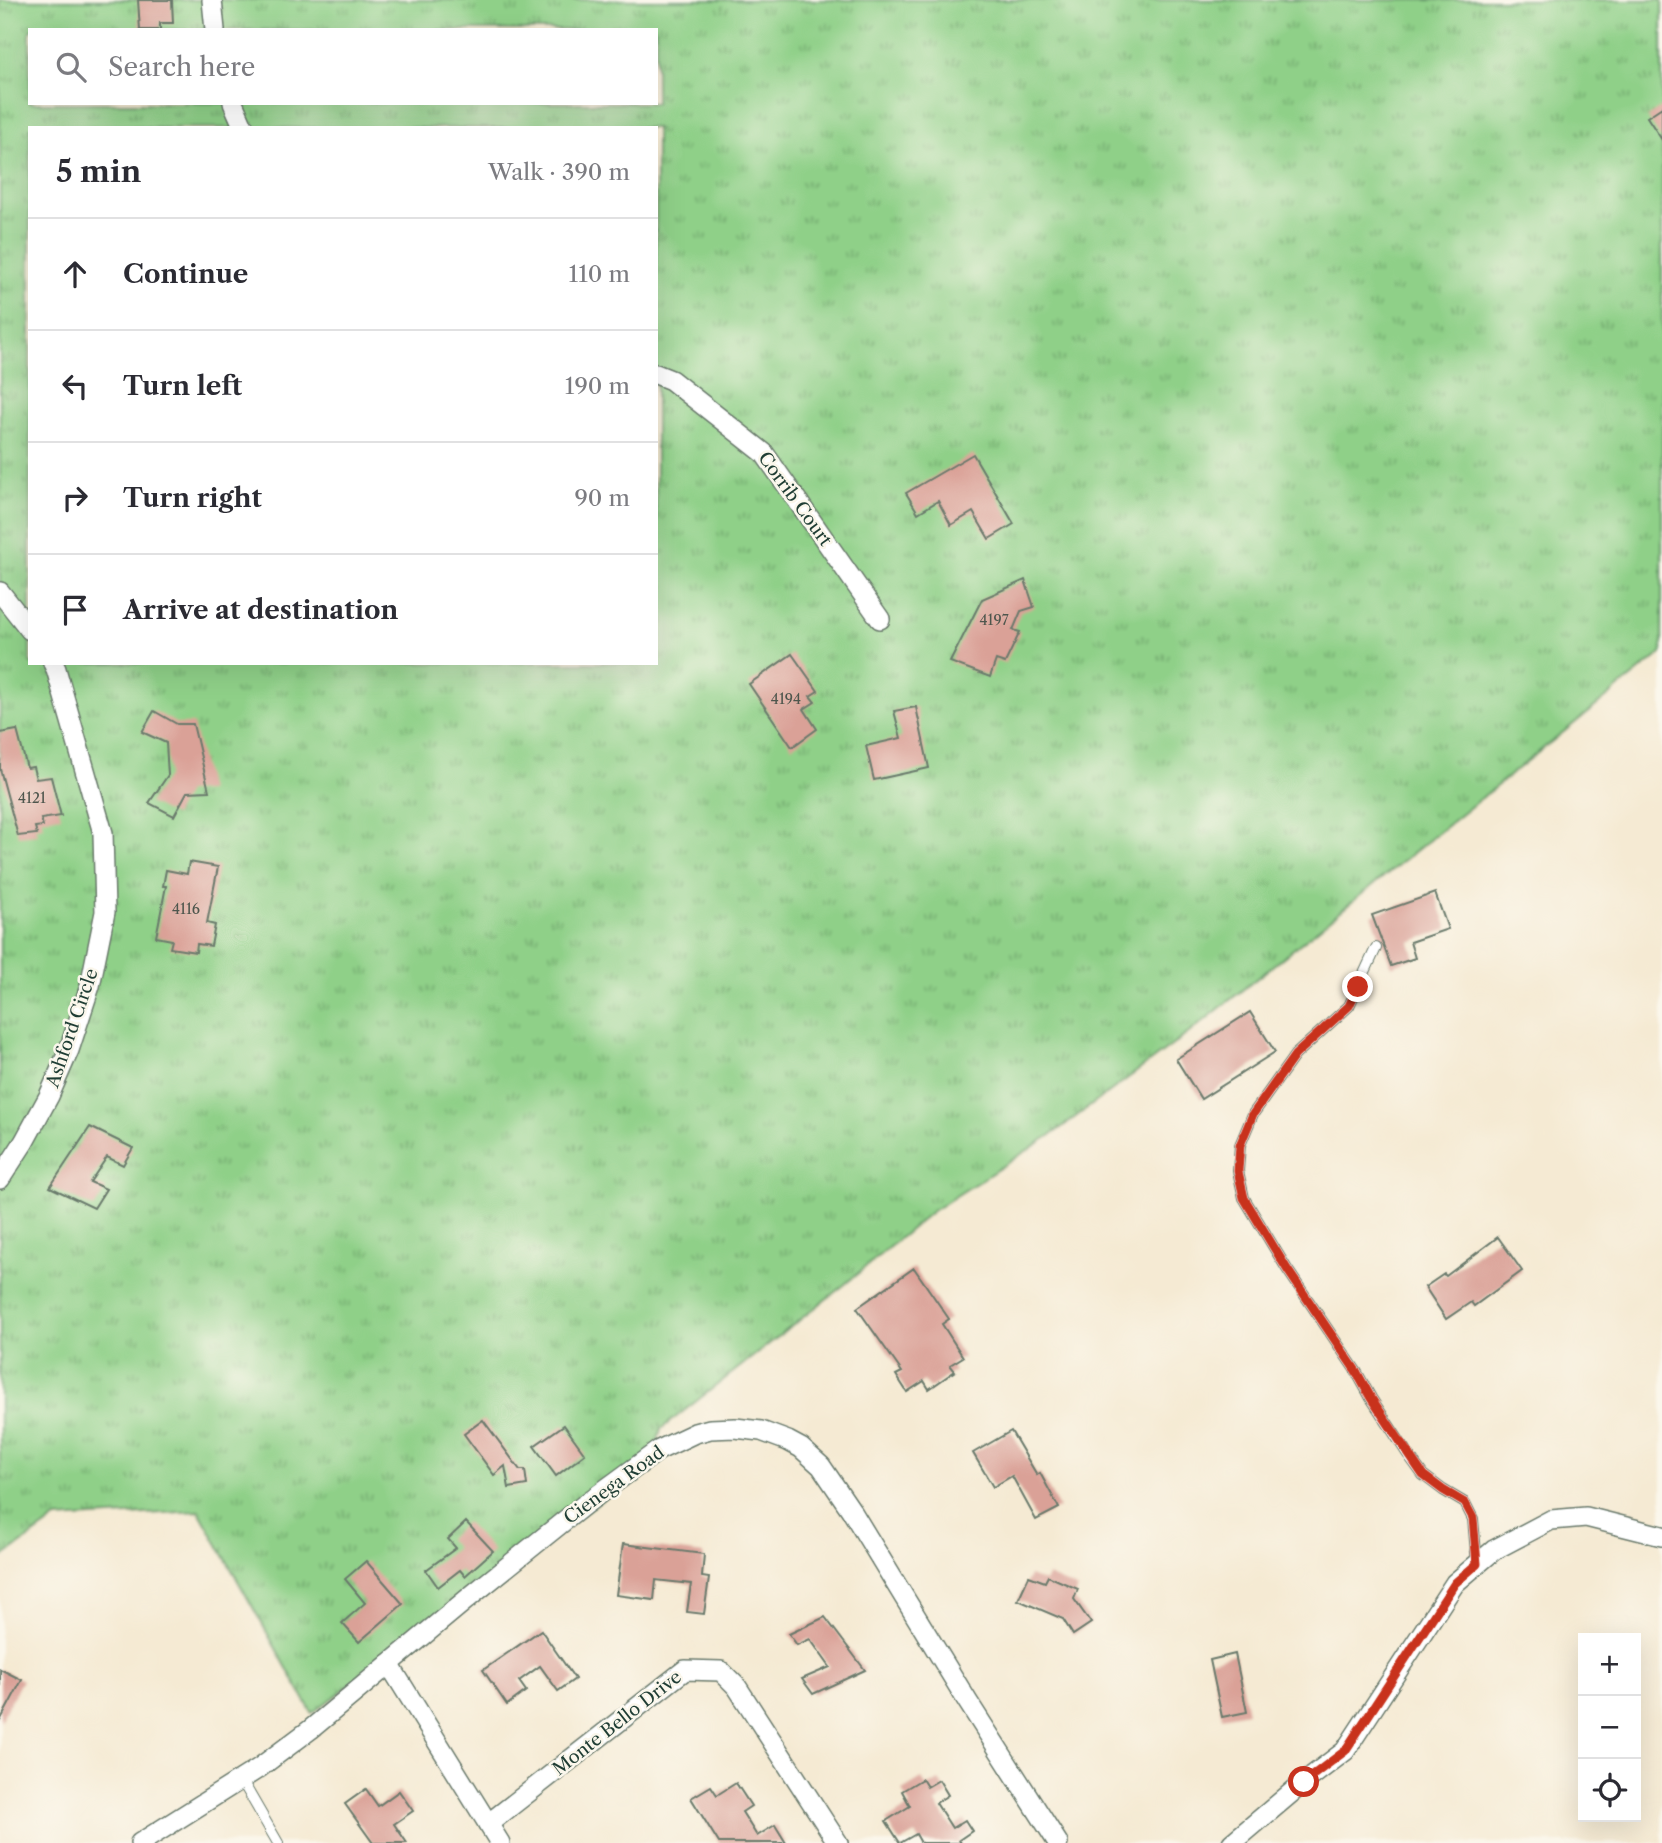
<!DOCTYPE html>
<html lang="en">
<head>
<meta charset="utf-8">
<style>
  :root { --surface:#fff; --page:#f7f7f7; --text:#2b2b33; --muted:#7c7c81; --line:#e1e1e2 }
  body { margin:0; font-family:"Libre Caslon Text",serif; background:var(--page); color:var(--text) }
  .controls { position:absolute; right:21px; bottom:21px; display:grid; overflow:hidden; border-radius:0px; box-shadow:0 7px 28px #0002 }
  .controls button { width:63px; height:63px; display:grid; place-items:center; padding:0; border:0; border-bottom:2px solid var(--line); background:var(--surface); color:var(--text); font:35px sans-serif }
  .stop { position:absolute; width:21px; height:21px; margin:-16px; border:5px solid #c8321e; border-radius:50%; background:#fff }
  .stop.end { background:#c8321e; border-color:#fff; box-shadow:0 2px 7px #0008 }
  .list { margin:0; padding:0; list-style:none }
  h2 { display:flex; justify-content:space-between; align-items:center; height:91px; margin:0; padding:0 28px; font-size:30px }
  h2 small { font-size:23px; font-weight:400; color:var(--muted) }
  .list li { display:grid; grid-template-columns:46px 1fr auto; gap:21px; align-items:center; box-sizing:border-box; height:112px; padding:0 28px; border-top:2px solid var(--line) }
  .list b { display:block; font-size:26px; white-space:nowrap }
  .list em { font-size:23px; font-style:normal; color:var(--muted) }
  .icon { flex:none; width:38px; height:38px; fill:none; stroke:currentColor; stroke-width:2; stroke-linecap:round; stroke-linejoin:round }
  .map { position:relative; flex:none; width:1662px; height:1843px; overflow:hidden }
  .search { position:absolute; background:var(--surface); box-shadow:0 7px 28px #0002; left:28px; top:28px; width:630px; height:77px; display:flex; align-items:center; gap:18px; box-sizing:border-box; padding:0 24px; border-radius:0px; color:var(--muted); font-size:26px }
  .panel { position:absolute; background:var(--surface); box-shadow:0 7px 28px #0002; left:28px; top:126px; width:630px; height:539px; border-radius:0px }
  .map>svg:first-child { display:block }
  .grass { fill:url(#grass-tufts); stroke:#57865e; stroke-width:2; fill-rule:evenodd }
  .building { fill:#daa197 }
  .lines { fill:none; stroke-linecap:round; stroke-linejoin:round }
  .lane-casing { stroke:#6a7a6c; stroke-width:12 }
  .street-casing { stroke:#6a7a6c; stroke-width:22 }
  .lane { stroke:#fff; stroke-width:10 }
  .street { stroke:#fff; stroke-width:19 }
  .route { stroke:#c8321e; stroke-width:9 }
  .labels { text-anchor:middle; stroke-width:5; stroke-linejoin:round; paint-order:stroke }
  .number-label { font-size:14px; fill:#4e564d }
  .street-label { font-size:18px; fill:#1f3d34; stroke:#fbf7ec }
</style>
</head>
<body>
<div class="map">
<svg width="1662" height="1843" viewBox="0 0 1662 1843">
  <defs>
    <pattern id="grass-tufts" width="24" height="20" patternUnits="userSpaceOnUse" patternTransform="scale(1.75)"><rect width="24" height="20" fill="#8fd088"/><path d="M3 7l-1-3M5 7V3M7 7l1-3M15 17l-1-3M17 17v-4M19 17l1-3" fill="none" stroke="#74aa70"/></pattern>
  </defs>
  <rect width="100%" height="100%" fill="#fbf7ec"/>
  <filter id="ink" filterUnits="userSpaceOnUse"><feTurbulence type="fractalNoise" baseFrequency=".0143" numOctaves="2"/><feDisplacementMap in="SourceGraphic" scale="14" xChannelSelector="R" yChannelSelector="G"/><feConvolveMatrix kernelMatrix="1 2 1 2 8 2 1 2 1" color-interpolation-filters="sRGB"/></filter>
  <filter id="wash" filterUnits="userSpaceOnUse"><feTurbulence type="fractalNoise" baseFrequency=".00686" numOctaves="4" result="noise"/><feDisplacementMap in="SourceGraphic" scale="28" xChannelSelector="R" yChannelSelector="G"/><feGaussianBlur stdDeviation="1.57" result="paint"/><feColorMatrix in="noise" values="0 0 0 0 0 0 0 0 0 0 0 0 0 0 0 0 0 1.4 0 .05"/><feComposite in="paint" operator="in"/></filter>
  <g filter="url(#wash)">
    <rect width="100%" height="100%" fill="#f5ead3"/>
    <path class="grass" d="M0 0H1662V653L1190 1032 1054 1133 931 1212 844 1285 661 1429 652 1463 312 1713 199 1511 56 1519 0 1559ZM30 30H656V103H30ZM30 128H656V663H30Z"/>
    <g id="blocks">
      <g class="building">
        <polygon points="138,0 172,0 173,23 160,23 160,30 140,30"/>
        <polygon points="1662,107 1662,140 1647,117"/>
        <polygon points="973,454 1014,524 989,539 973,512 951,525 938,501 918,513 906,493"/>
        <polygon points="1025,580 1034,607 1021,611 1013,630 1020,632 1005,663 996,660 990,677 950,662 982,599"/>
        <polygon points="792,654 818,691 810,696 815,702 804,709 817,729 792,747 749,684"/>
        <polygon points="916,707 929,768 874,780 866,746 901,738 894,711"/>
        <polygon points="154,711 177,724 193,724 209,791 187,792 174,816 149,803 168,775 166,743 142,732"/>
        <polygon points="17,730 27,768 33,767 36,779 51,777 61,816 41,819 43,826 35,827 37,834 18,836 0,769 0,733"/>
        <polygon points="189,862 218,867 207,923 215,925 211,946 197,944 196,952 170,948 172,940 156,937 166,886 163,886 166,870 187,874"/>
        <polygon points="1435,893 1448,929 1410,942 1415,958 1391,966 1372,915"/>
        <polygon points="1250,1012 1275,1052 1201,1099 1176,1059"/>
        <polygon points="90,1127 133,1148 123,1165 107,1157 90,1182 106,1189 94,1208 50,1187"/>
        <polygon points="1498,1237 1522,1271 1474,1306 1471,1302 1446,1319 1425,1287 1444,1274 1446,1276"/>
        <polygon points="914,1268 949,1319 942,1324 963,1357 950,1365 955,1371 929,1389 924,1381 907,1392 896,1375 902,1372 857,1308"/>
        <polygon points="483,1420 520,1470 525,1470 527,1485 509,1488 505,1466 494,1475 464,1434"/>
        <polygon points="564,1425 585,1454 556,1476 534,1446"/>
        <polygon points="1011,1431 1037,1475 1040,1473 1059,1508 1036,1520 1012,1476 993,1487 973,1453"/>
        <polygon points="466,1522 493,1551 465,1576 460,1570 438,1587 426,1570 456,1548 448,1539"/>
        <polygon points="623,1544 704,1554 702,1577 709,1578 704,1614 687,1612 691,1584 656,1580 654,1600 616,1595"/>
        <polygon points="366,1561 403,1604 359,1642 342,1623 365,1603 345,1579"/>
        <polygon points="1029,1576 1045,1582 1048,1576 1078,1589 1074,1599 1091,1623 1073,1635 1063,1619 1018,1600"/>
        <polygon points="825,1617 865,1670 813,1694 802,1679 830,1667 810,1639 797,1645 789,1634"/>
        <polygon points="541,1630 575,1679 558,1691 540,1666 519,1681 526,1691 507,1705 483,1670"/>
        <polygon points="1235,1654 1247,1712 1222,1717 1210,1660"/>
        <polygon points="0,1669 22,1680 0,1721"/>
        <polygon points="922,1779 927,1787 939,1780 948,1795 936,1803 952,1828 965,1820 972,1831 959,1840 961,1843 921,1843 916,1834 900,1843 886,1821 910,1806 902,1791"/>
        <polygon points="736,1783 751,1806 742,1812 757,1836 775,1825 786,1843 719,1843 691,1798 711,1786 717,1795"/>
        <polygon points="366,1789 378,1806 399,1791 413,1811 394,1824 407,1843 373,1843 345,1804"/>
      </g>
    </g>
  </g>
  <g filter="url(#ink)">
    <use href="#blocks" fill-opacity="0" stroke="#6a7a6c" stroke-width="2"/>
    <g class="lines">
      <defs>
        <g id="lane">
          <polyline points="1376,948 1349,1006 1295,1055 1253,1114 1240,1145 1238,1171 1244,1198 1287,1269 1356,1371 1371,1398 1407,1453 1423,1475 1443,1490 1465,1503 1473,1519 1477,1564"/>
          <polyline points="241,1779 278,1843"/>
        </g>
        <g id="street">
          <polyline points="212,0 215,30"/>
          <polyline points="233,103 244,128"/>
          <polyline points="656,374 671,380 764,453 880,619"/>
          <polyline points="0,592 30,630"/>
          <polyline points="0,1179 24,1142 49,1096 69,1050 90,986 105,912 103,833 56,669 53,663"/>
          <polyline points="389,1664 500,1843"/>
          <polyline points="488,1824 685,1670 721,1671 737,1687 838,1843"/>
          <polyline points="140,1843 259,1768 311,1729 472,1595 584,1505 659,1450 695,1433 710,1429 735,1428 761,1431 788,1441 801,1448 821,1466 851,1510 968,1702 1058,1843"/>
          <polyline points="1232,1843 1304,1782 1345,1751 1455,1583 1494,1550 1551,1520 1586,1517 1662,1536"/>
        </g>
      </defs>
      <use href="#lane" class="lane-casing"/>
      <use href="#street" class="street-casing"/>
      <use href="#lane" class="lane"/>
      <use href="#street" class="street"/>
    </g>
  </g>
  <g class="lines" filter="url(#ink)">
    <polyline class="route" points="1304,1782 1345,1751 1455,1583 1477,1564 1473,1518 1465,1503 1443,1490 1423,1475 1408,1453 1371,1398 1356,1371 1287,1269 1244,1198 1238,1171 1240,1145 1253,1114 1295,1055 1349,1006 1358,987"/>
  </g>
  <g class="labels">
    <g class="number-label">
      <text x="994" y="625">4197</text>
      <text x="786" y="704">4194</text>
      <text x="32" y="803">4121</text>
      <text x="186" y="914">4116</text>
    </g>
    <g class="street-label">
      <text transform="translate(795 499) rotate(54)" y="6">Corrib Court</text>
      <text transform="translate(72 1028) rotate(-71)" y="6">Ashford Circle</text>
      <text transform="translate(614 1485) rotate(-36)" y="6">Cienega Road</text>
      <text transform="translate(617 1723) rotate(-38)" y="6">Monte Bello Drive</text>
    </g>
  </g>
</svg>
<div class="controls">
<button>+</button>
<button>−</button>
<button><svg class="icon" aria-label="locate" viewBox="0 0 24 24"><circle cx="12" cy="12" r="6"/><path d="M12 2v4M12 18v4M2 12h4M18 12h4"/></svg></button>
</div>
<div class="stop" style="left:1304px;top:1782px"></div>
<div class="stop end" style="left:1358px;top:987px"></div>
<div class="search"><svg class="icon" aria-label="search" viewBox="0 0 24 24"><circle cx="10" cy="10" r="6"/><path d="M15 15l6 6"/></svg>Search here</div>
<section class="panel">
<h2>5 min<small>Walk · 390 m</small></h2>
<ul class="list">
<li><svg class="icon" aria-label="ahead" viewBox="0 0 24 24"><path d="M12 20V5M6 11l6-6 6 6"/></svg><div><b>Continue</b></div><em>110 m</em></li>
<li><svg class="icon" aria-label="left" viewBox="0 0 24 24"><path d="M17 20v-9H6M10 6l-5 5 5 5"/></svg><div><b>Turn left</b></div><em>190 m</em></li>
<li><svg class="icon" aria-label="right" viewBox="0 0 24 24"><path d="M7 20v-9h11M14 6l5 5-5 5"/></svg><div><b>Turn right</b></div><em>90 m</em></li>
<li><svg class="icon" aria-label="arrive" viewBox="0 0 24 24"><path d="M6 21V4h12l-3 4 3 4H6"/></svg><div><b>Arrive at destination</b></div></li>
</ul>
</section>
</div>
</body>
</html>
